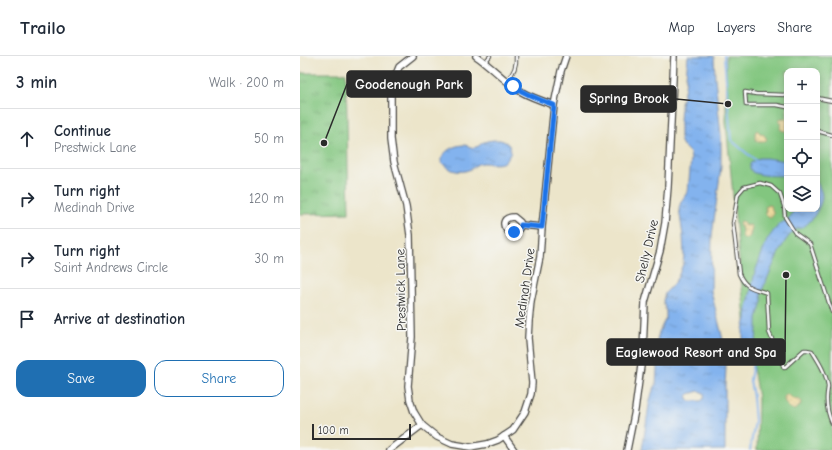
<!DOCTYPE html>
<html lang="en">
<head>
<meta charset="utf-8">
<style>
  :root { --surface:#fff; --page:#f2f2f3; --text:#1f2937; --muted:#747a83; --line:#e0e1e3; --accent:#1f6fb2 }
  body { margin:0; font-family:"Comic Neue",sans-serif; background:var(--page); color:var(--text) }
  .controls { position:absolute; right:12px; top:12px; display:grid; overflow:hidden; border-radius:8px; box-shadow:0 2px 10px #0003 }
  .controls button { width:36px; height:36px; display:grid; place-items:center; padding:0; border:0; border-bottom:1px solid var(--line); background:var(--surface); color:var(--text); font:20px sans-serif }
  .scale { position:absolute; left:12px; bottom:10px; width:99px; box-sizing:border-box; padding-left:4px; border:2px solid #2b2b2b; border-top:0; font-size:11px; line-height:14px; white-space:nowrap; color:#2b2b2b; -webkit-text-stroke:3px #f6f6f2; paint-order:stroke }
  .stop { position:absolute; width:12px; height:12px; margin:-9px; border:3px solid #1a73e8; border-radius:50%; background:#fff }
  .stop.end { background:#1a73e8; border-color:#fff; box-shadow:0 1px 4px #0008 }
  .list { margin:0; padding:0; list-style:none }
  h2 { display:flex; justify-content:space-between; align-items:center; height:52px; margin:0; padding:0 16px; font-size:17px }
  h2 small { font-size:13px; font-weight:400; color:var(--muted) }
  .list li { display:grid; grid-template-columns:26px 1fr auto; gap:12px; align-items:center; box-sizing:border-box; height:60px; padding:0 16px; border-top:1px solid var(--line) }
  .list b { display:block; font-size:15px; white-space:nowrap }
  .list p { margin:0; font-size:13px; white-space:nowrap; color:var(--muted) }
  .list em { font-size:13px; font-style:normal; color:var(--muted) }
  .actions { display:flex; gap:8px; padding:12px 16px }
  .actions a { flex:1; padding:9px 0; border:1px solid var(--accent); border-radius:12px; text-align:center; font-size:14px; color:var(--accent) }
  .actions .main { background:var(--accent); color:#fff }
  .icon { flex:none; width:22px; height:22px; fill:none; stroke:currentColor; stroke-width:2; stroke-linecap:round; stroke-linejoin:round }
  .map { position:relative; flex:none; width:532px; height:394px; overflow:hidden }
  header { display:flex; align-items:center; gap:24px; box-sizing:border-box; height:56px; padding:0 20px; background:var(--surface); border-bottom:1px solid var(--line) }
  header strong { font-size:19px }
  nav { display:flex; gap:22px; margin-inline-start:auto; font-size:14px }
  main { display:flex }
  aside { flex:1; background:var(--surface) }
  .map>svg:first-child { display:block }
  .green { fill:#82c67f; stroke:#567855; fill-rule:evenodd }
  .sand { fill:url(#sand-dots); stroke:#8c8264 }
  .park { fill:url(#park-tufts); stroke:#567855 }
  .water { fill:url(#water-ripples); stroke:#576f8c; fill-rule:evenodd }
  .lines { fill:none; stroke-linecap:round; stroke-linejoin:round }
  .stream { stroke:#83b3ee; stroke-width:2 }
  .service-casing { stroke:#484743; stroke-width:4.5 }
  .minor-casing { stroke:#484743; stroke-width:8 }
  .service { stroke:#fff; stroke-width:2.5 }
  .minor { stroke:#fff; stroke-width:5.5 }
  .route { stroke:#1a73e8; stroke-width:5 }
  .labels { text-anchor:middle; stroke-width:3; stroke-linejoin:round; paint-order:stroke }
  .street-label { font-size:13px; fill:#2b2b2b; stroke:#f6f6f2 }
  .leader { fill:none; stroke:#2b2b2b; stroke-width:1.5 }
  .callout-dot { fill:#2b2b2b; stroke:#f6f6f2; stroke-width:1.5 }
  .callout { fill:#2b2b2b; stroke:#2b2b2b; stroke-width:1.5 }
  .callout-label { font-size:14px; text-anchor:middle; font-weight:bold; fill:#fff }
</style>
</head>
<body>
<header>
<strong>Trailo</strong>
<nav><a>Map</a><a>Layers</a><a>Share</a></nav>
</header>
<main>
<aside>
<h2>3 min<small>Walk · 200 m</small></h2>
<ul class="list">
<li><svg class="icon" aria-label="ahead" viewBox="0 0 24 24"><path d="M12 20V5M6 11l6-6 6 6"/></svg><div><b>Continue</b><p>Prestwick Lane</p></div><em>50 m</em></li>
<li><svg class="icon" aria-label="right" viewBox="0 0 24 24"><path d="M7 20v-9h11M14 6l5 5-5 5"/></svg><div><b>Turn right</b><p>Medinah Drive</p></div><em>120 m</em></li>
<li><svg class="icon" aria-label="right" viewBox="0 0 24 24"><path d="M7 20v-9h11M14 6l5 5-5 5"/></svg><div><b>Turn right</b><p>Saint Andrews Circle</p></div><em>30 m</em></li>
<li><svg class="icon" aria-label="arrive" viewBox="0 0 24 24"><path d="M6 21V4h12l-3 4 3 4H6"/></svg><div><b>Arrive at destination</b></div></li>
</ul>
<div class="actions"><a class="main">Save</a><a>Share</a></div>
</aside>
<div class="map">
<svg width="532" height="394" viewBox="0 0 532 394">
  <defs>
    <pattern id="sand-dots" width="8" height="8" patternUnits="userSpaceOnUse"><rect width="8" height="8" fill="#eeda9e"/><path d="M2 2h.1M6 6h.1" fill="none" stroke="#cb8" stroke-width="1.8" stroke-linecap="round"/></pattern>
    <pattern id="park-tufts" width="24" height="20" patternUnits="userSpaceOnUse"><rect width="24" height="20" fill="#82c67f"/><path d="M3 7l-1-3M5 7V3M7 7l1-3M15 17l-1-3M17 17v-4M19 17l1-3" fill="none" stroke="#6ba168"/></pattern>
    <pattern id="water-ripples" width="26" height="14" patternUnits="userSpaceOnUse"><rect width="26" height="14" fill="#83b3ee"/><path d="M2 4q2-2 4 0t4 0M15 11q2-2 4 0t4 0" fill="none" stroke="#6b92c1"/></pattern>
  </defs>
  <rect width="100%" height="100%" fill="#f6f6f2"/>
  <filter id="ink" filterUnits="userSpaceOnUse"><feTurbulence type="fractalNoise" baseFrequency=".025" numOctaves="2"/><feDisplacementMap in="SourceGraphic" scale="8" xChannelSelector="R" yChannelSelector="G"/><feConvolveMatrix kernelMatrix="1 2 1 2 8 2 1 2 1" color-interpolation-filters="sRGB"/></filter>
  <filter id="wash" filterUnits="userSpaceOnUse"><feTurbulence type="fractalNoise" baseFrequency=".012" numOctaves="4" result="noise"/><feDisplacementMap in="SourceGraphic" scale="16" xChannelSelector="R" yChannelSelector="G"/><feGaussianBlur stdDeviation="0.9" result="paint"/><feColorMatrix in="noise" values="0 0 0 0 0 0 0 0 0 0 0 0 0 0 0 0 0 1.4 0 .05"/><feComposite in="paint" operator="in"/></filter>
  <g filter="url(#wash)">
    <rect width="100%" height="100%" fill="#ece5ca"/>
    <path class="green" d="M426 0H532V394H457L458 342 451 300 447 284 426 67ZM487 15H517V153H487Z"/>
    <g class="sand">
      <path d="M484 62 487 63V75C484 75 481 75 480 72L481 70 479 64 480 63Z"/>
      <polygon points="457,74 460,77 463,78 467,83 465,85 456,85 455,77"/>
      <path d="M468 149 471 150C472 155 476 159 470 162L468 161 465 157 466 153 465 151Z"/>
      <polygon points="440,165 443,166 445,170 450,169 452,171 450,180 447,183 444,183 442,180 442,173 439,168"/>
      <path d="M486 338 489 339 493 343 500 344 501 347 499 351 494 354C488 352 484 347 484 341Z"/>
    </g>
    <polygon class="park" points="0,17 46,17 49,157 0,158"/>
    <g class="water">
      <path d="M388 0H414L415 22 421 79V111L412 180 411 235 424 288 426 312 425 330V394H342L349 349 352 337 356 329 357 313 356 300V290L359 276 366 262V256L363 245 365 237 370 232 378 221 383 208 384 199 383 180 379 152 381 146 388 135 391 103 390 97 382 89 380 82V66L381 48 385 31ZM399 335 404 337C405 341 404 343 401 345H390L387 343V340L389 338Z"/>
      <path d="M200 84C204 85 208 87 210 91 211 94 211 97 209 100 202 114 188 104 178 108 175 109 173 112 171 113 161 118 149 115 142 107 140 96 154 89 164 89 168 89 172 93 176 91 179 91 181 87 184 86 189 84 195 84 200 84Z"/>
      <path d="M459 102H466L487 105V120C475 119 463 121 452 116L450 112V108L452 106Z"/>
      <path d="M517 126C519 131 522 135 522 141 521 151 512 166 503 171 498 174 501 171 497 173 492 176 487 182 484 187 476 201 470 217 463 232L461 238 462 245 457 262V272L456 286 461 297V302L459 305 453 307 450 305 446 296 443 282V273L446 263 447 252 455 216 467 184 475 173 481 167 489 163 495 153H517Z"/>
    </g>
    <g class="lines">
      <g class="stream">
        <polyline points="424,0 431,84 444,95 455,104"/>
        <polyline points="450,394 455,365 453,341 450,324 453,307"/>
      </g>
    </g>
  </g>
  <g filter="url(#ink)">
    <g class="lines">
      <defs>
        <g id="service">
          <polyline points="185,6 190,0"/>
          <path d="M207 24C214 17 217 10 216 0"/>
          <polyline points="487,39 456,38 445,36 446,49 477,49 487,51"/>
          <polyline points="517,42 532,45"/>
          <polyline points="517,75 532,79"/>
          <path d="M532 256 510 188 495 177 485 161 484 150 480 138 471 130 460 127 444 131 438 138 433 167 439 218C446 233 453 232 467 237L469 276 484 312 504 294H507L512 295C519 306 526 317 528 330 528 334 527 336 527 339 526 350 528 358 532 367"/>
        </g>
        <g id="minor">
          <polyline points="113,0 99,11 94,23 91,36 91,83 94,106 106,150 110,179 112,281 108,330 110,344 114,356 122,369 137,381 152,388 170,391 187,388 198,384 213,374 225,356 231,338 232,327 228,282 229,265 231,245 240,201 242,171 254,49 261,15 266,0"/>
          <path d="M176 0C191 10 204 25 220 35 230 41 242 45 254 49"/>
          <path d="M221 169C212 190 192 161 214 161L220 166 221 169 242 171"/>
          <polyline points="204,380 214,394"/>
          <polyline points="89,394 122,369"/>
          <polyline points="327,394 335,354 343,295 345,246 360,195 365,167 368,131 374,0"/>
        </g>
      </defs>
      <use href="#service" class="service-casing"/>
      <use href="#minor" class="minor-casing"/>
      <use href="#service" class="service"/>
      <use href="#minor" class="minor"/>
    </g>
  </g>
  <g class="lines" filter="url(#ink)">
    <path class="route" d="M213 30C226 39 240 44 254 49L242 171 221 169 219 173 214 176"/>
  </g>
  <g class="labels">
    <g class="street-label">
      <text transform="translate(346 195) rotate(-77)" y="5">Shelly Drive</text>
      <text transform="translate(224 232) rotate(-82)" y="5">Medinah Drive</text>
      <text transform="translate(100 234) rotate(-91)" y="5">Prestwick Lane</text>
    </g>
  </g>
  <path class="leader" d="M24 87L47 28M428 48L376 43M486 219L485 296"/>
  <g class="callout-dot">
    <circle cx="24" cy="87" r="4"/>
    <circle cx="428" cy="48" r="4"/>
    <circle cx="486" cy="219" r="4"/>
  </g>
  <g class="callout">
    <rect x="47" y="15" width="124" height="26" rx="4"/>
    <rect x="281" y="30" width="95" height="26" rx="4"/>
    <rect x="307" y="283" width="178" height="26" rx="4"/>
  </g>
  <g class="callout-label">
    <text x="109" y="33">Goodenough Park</text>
    <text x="329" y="47">Spring Brook</text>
    <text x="396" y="301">Eaglewood Resort and Spa</text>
  </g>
</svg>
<div class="controls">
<button>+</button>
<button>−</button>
<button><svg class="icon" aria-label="locate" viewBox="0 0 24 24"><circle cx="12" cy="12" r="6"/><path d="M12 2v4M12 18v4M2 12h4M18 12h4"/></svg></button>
<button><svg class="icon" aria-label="layers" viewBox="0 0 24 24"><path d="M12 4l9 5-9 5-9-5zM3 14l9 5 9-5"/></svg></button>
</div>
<div class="scale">100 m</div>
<div class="stop" style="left:213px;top:30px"></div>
<div class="stop end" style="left:214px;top:176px"></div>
</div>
</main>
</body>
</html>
